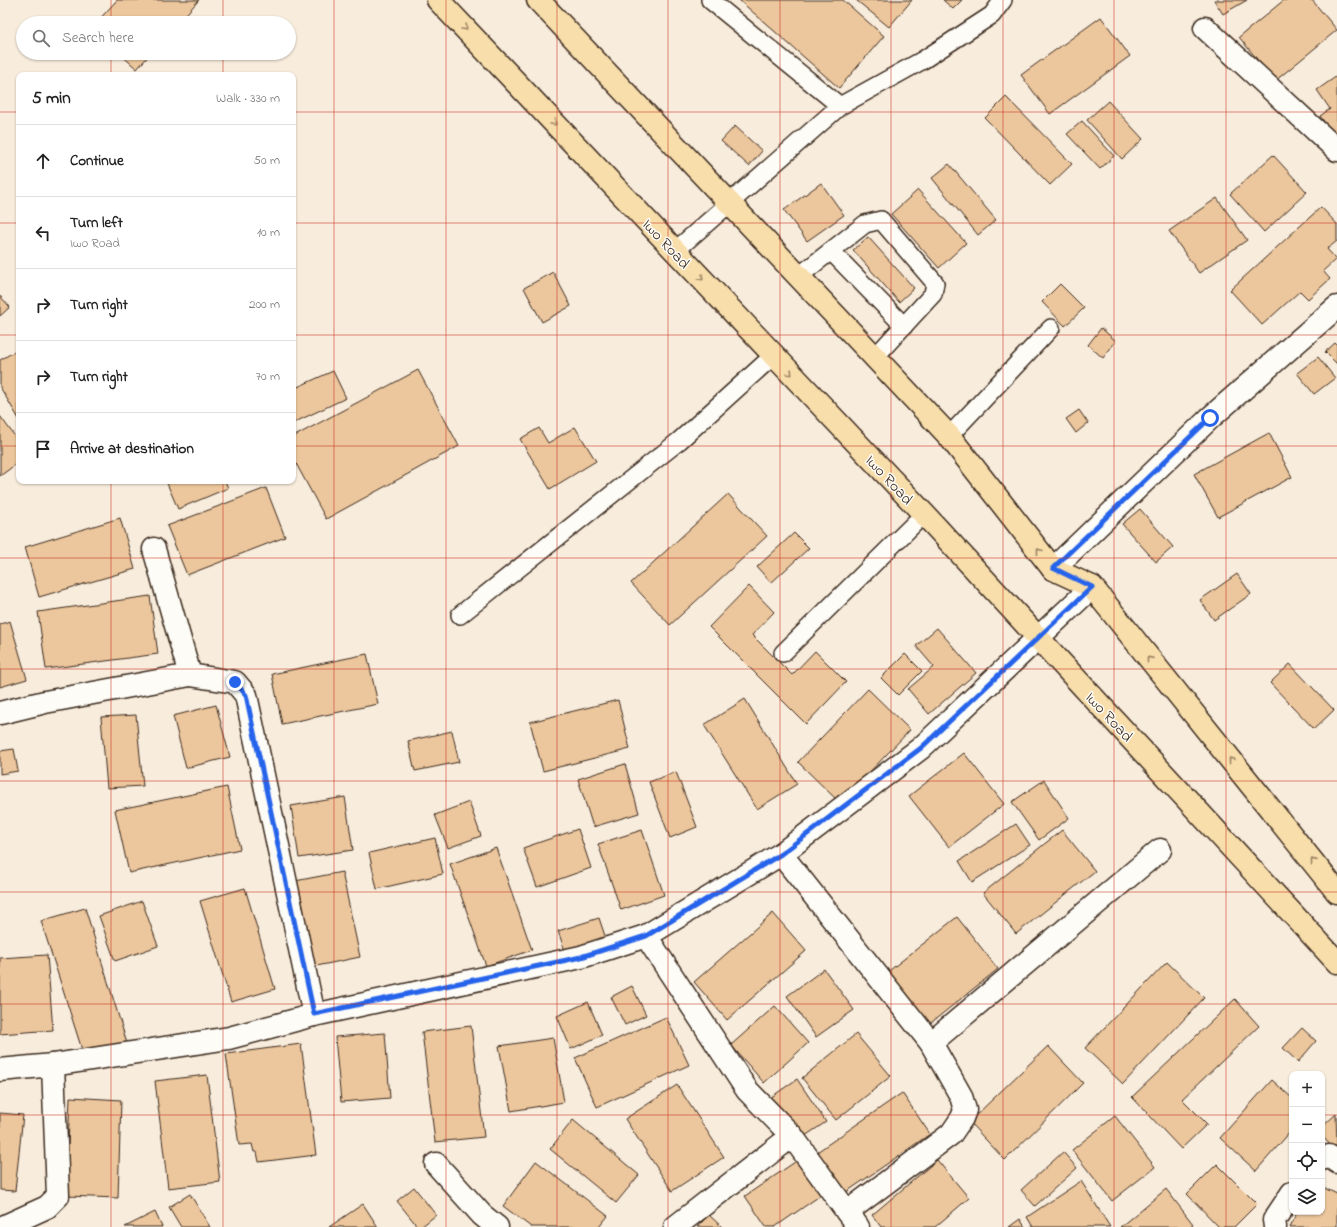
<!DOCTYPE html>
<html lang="en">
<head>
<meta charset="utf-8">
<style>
  :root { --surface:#fff; --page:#f2f2f2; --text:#222; --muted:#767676; --line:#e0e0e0 }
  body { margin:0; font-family:"Indie Flower",sans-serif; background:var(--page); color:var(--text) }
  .controls { position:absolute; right:12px; bottom:12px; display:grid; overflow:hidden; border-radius:8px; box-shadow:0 1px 3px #0004 }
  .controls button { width:36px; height:36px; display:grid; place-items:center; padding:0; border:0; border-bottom:1px solid var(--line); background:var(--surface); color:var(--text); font:20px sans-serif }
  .stop { position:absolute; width:12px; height:12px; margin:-9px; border:3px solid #2563eb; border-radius:50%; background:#fff }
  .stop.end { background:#2563eb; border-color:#fff; box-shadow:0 1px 4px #0008 }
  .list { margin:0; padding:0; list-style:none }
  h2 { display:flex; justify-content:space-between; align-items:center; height:52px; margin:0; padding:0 16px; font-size:17px }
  h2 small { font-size:13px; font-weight:400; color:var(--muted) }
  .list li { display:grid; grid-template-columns:26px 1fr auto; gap:12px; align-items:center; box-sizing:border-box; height:72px; padding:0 16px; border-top:1px solid var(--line) }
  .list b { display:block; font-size:15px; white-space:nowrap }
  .list p { margin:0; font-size:13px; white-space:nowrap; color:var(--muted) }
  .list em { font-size:13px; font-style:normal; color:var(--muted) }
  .icon { flex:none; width:22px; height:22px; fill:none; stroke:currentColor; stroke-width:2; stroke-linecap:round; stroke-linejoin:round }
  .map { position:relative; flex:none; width:1337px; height:1227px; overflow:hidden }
  .search { position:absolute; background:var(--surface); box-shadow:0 1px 3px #0004; left:16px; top:16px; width:280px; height:44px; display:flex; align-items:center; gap:10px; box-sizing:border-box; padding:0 14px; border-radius:22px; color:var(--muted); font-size:15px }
  .panel { position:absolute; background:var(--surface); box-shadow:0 1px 3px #0004; left:16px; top:72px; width:280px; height:412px; border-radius:8px }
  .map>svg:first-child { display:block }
  .building { fill:#ecc69c; stroke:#3b2a1e }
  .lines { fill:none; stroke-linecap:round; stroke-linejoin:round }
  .service-casing { stroke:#3b2a1e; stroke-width:20 }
  .minor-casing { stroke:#3b2a1e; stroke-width:25 }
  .primary-casing { stroke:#3b2a1e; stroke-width:25 }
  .service { stroke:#fdfcf7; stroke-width:17 }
  .minor { stroke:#fdfcf7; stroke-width:22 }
  .primary { stroke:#f8deab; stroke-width:22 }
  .oneway { stroke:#9a8464 }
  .route { stroke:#2563eb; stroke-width:5 }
  .grid { fill:none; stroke:#c8321e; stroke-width:1; stroke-opacity:0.55 }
  .labels { text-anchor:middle; stroke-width:3; stroke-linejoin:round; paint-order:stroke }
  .street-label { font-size:16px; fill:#3b2a1e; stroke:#fdfcf7 }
</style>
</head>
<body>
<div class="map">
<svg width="1337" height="1227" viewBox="0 0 1337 1227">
  <rect width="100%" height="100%" fill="#f8ecdc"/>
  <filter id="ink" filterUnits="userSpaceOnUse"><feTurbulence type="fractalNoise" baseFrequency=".025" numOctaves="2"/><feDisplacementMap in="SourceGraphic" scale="8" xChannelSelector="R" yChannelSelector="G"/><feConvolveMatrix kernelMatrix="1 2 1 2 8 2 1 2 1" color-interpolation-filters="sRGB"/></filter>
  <g filter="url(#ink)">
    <g class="building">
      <polygon points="117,0 199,0 178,23 96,23"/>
      <polygon points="739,0 843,0 884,36 839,88"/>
      <polygon points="856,0 912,0 889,27"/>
      <polygon points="943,0 962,0 953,9"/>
      <polygon points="1214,0 1247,0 1223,14"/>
      <polygon points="1284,0 1312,0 1337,30 1275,81 1239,37"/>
      <polygon points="1101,17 1130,56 1050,114 1021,75"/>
      <polygon points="119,53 151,53 137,69"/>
      <polygon points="1337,76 1337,137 1336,138 1320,116 1330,109 1317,90"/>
      <polygon points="1006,97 1072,164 1050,185 985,118"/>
      <polygon points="1108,101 1143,139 1122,159 1087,120"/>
      <polygon points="1082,121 1114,156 1100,169 1067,134"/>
      <polygon points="735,126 762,151 749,166 721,141"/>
      <polygon points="1273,155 1307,192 1264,232 1230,194"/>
      <polygon points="949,164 996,220 978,235 932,178"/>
      <polygon points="821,183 844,215 807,241 784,210"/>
      <polygon points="918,190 966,243 939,268 891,214"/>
      <polygon points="1217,198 1247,240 1199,273 1169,231"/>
      <polygon points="1321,207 1337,224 1337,241 1327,249 1336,259 1323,271 1330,279 1308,299 1300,291 1262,325 1230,290"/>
      <polygon points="868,237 914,288 899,302 853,250"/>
      <polygon points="553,272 571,306 542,322 524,288"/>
      <polygon points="1060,284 1084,308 1065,326 1042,302"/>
      <polygon points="0,296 10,307 0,316"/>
      <polygon points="1101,328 1116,341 1103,358 1088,345"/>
      <polygon points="1335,343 1337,345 1337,364 1325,352"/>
      <polygon points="19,349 19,419 0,387 0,360"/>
      <polygon points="1318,357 1335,378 1314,394 1297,373"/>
      <polygon points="418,370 459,446 326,519 293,458 293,437"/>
      <polygon points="333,371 346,398 293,423 293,389"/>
      <polygon points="1079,410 1088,423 1076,433 1066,419"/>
      <polygon points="0,416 19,442 19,462 0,476"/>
      <polygon points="575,427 596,461 550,489 520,439 539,428 548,443"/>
      <polygon points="1269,433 1292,477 1218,517 1194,474"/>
      <polygon points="166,481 225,481 228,488 178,509"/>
      <polygon points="266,488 285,537 187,575 167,526"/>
      <polygon points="728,494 767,536 670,625 631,583"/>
      <polygon points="1140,509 1173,547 1156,562 1122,524"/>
      <polygon points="120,518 135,569 39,597 25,547"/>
      <polygon points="794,533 809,548 771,583 757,567"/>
      <polygon points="1237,574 1251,594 1214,620 1200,600"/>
      <polygon points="749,586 774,612 752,635 792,675 815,651 846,682 806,724 709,627"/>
      <polygon points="150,596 158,654 46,669 38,612"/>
      <polygon points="10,621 27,679 0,687 0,624"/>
      <polygon points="937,628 976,673 929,714 908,689 934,667 916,646"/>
      <polygon points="367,654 378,704 282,724 272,674"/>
      <polygon points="905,654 922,671 898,695 881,678"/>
      <polygon points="1290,664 1334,710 1314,729 1270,683"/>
      <polygon points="868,689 910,730 840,803 798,762"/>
      <polygon points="745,699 797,784 757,809 704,725"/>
      <polygon points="618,700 630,749 543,771 530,722"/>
      <polygon points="216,705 230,757 186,768 173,716"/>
      <polygon points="136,715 143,786 107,788 101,717"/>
      <polygon points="452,731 459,762 415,771 408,741"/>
      <polygon points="14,749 18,771 0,774 0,751"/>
      <polygon points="964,753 1004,804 949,847 909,796"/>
      <polygon points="625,764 639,813 593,827 578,779"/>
      <polygon points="676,772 697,827 670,838 649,782"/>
      <polygon points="1044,780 1069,818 1039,840 1012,802"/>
      <polygon points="227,787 240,849 129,873 115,810"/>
      <polygon points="345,797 353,850 299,858 291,806"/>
      <polygon points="469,802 481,836 448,848 435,815"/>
      <polygon points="1016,824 1030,845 972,882 959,861"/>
      <polygon points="578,829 591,868 537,887 523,848"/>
      <polygon points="642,830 664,895 621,910 598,844"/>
      <polygon points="1062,830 1095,871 1016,934 983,893"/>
      <polygon points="435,838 443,874 377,889 369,853"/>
      <polygon points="496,848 532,950 486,966 450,864"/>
      <polygon points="342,872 360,957 312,967 295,881"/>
      <polygon points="245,888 275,989 231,1002 200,901"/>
      <polygon points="142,901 158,946 115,961 99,916"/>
      <polygon points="85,908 127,1043 84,1056 41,921"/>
      <polygon points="773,913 806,951 727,1020 694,982"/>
      <polygon points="957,917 998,969 927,1026 885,974"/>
      <polygon points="599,918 606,939 565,951 558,931"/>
      <polygon points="47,955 53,1030 0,1034 0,958"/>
      <polygon points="1167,962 1204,998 1123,1084 1085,1048"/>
      <polygon points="824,969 854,1010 816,1037 787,996"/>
      <polygon points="632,986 646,1015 625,1025 611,997"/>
      <polygon points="1235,999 1259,1026 1182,1099 1207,1124 1181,1149 1132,1097"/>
      <polygon points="588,1002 602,1035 571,1049 557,1016"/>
      <polygon points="775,1006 808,1043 764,1083 731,1045"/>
      <polygon points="666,1017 689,1065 597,1107 575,1058"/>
      <polygon points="471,1026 484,1137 435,1142 422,1032"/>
      <polygon points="1302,1028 1316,1041 1298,1062 1283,1048"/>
      <polygon points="385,1033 390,1098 341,1102 335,1037"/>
      <polygon points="856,1034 891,1076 836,1120 802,1078"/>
      <polygon points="553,1038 564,1102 511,1111 499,1046"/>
      <polygon points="301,1044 316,1155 259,1162 257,1152 254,1152 252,1144 239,1145 226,1054"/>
      <polygon points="1048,1046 1083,1083 1005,1160 969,1122"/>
      <polygon points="207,1075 220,1182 168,1188 155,1081"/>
      <polygon points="797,1079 826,1122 799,1140 770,1098"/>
      <polygon points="1272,1080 1292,1098 1292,1130 1256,1171 1220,1138"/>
      <polygon points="677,1085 724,1157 672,1191 625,1119"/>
      <polygon points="902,1093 930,1134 845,1193 817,1152"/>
      <polygon points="70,1097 121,1100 118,1198 66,1196"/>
      <polygon points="0,1113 23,1115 15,1191 0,1190"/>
      <polygon points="1336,1114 1337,1144 1333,1148 1322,1136 1322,1127"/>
      <polygon points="1115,1116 1155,1167 1112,1201 1072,1150"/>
      <polygon points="573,1120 639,1175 616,1203 550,1149"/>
      <polygon points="1063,1152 1077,1168 1035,1206 1021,1190"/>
      <polygon points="798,1160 821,1195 775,1227 766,1227 745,1196"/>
      <polygon points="937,1160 969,1198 935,1227 881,1227 872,1215"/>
      <polygon points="536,1161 608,1216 599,1227 531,1227 503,1206"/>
      <polygon points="1217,1164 1257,1204 1234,1227 1219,1227 1187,1194"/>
      <polygon points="1081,1181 1110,1227 1033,1227 1027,1217"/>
      <polygon points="414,1187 436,1215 421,1227 418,1227 397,1201"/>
      <polygon points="1322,1187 1337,1194 1337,1227 1290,1227 1297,1212 1322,1212"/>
      <polygon points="1166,1189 1193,1224 1189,1227 1120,1227"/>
      <polygon points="190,1194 210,1227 181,1227 169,1207"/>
      <polygon points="363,1204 378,1227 329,1227"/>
      <polygon points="155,1212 162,1227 125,1227"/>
      <polygon points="709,1215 722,1227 697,1227"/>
      <polygon points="1020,1219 1025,1227 1009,1227"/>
    </g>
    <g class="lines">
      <defs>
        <g id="service">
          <polyline points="710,0 840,106"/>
          <polyline points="675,251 840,106 923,60 992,15 1003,0"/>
          <polyline points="831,251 904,326"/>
          <polyline points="799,276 865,224 881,220 935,283 933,294 875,357"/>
          <polyline points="949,436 1051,328"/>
          <polyline points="460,615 679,441 774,355"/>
          <polyline points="783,653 924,514"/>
        </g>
        <g id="minor">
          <polyline points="1205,28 1337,150"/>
          <polyline points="154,549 190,675 235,682 246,695 314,1015"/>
          <polyline points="1053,569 1210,418 1337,307"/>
          <polyline points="0,713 45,702 190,675"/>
          <polyline points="781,854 931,1043 961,1096 965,1110 962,1118 951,1134 847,1212"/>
          <polyline points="646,936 747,1090 792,1136 858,1227"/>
          <polyline points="931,1043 1160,850"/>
          <polyline points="0,1070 53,1065 229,1038 314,1015 581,957 646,936 781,854 921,748 1092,587"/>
          <polyline points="1322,1159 1329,1156 1337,1162"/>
          <polyline points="436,1164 482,1215 497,1227"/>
          <polyline points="3,1227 47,1207 58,1196 53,1065"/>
          <polyline points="675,1227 792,1136"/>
          <polyline points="1275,1227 1274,1220 1292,1193"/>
        </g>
        <g id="primary">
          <polyline points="438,0 924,514 1337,962"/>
          <polyline points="538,0 949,436 1053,569 1092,587 1337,892"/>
        </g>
      </defs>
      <use href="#service" class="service-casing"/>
      <use href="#minor" class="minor-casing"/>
      <use href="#primary" class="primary-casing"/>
      <use href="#service" class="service"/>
      <use href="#minor" class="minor"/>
      <use href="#primary" class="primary"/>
    </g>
    <defs><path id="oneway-chevron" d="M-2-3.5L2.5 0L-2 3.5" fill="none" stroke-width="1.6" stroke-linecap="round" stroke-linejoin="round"/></defs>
    <g class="oneway">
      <use href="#oneway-chevron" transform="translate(465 28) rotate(47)"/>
      <use href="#oneway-chevron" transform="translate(554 123) rotate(47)"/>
      <use href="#oneway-chevron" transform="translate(701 278) rotate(46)"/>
      <use href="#oneway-chevron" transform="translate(790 373) rotate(47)"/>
      <use href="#oneway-chevron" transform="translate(1039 551) rotate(-128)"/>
      <use href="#oneway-chevron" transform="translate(1149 659) rotate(-129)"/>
      <use href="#oneway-chevron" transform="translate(1231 760) rotate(-129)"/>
      <use href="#oneway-chevron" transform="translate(1313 861) rotate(-129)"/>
    </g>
  </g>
  <g class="lines" filter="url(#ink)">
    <polyline class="route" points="235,682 246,695 314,1014 581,957 646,936 781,854 921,748 1092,587 1053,568 1210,418"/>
  </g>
  <path class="grid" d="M111 0V23M223 0V23M334 0V1227M446 0V1227M557 0V1227M668 0V1227M780 0V1227M891 0V1227M1003 0V1227M1114 0V1227M1226 0V1227M111 53V75M223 53V75M0 112H19M293 112H1337M0 223H19M293 223H1337M0 335H19M293 335H1337M0 446H19M293 446H1337M111 481V1227M223 481V1227M0 558H1337M0 669H1337M0 781H1337M0 892H1337M0 1004H1337M0 1115H1292M1322 1115H1337"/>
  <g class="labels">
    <g class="street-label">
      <text transform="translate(667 243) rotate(47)" y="6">Iwo Road</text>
      <text transform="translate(890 479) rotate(47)" y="6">Iwo Road</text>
      <text transform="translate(1110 716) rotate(47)" y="6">Iwo Road</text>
    </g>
  </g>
</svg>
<div class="controls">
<button>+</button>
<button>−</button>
<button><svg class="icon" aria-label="locate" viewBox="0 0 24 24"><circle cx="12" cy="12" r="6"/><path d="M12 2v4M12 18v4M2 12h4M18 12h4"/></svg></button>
<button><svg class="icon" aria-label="layers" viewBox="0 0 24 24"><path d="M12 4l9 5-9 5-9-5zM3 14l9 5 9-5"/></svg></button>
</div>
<div class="stop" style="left:1210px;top:418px"></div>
<div class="stop end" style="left:235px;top:682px"></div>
<div class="search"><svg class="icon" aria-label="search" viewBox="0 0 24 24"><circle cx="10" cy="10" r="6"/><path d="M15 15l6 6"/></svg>Search here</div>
<section class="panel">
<h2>5 min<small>Walk · 330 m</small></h2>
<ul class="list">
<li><svg class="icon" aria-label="ahead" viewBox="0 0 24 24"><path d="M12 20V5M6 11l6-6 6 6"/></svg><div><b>Continue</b></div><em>50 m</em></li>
<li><svg class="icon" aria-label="left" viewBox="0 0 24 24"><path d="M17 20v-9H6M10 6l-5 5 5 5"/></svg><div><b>Turn left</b><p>Iwo Road</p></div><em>10 m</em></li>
<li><svg class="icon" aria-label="right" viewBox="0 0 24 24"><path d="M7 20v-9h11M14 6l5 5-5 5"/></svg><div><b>Turn right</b></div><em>200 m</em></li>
<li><svg class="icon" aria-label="right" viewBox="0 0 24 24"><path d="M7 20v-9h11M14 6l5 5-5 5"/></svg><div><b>Turn right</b></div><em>70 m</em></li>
<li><svg class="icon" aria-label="arrive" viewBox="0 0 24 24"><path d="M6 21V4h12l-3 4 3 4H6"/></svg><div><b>Arrive at destination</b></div></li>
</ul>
</section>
</div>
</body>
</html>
